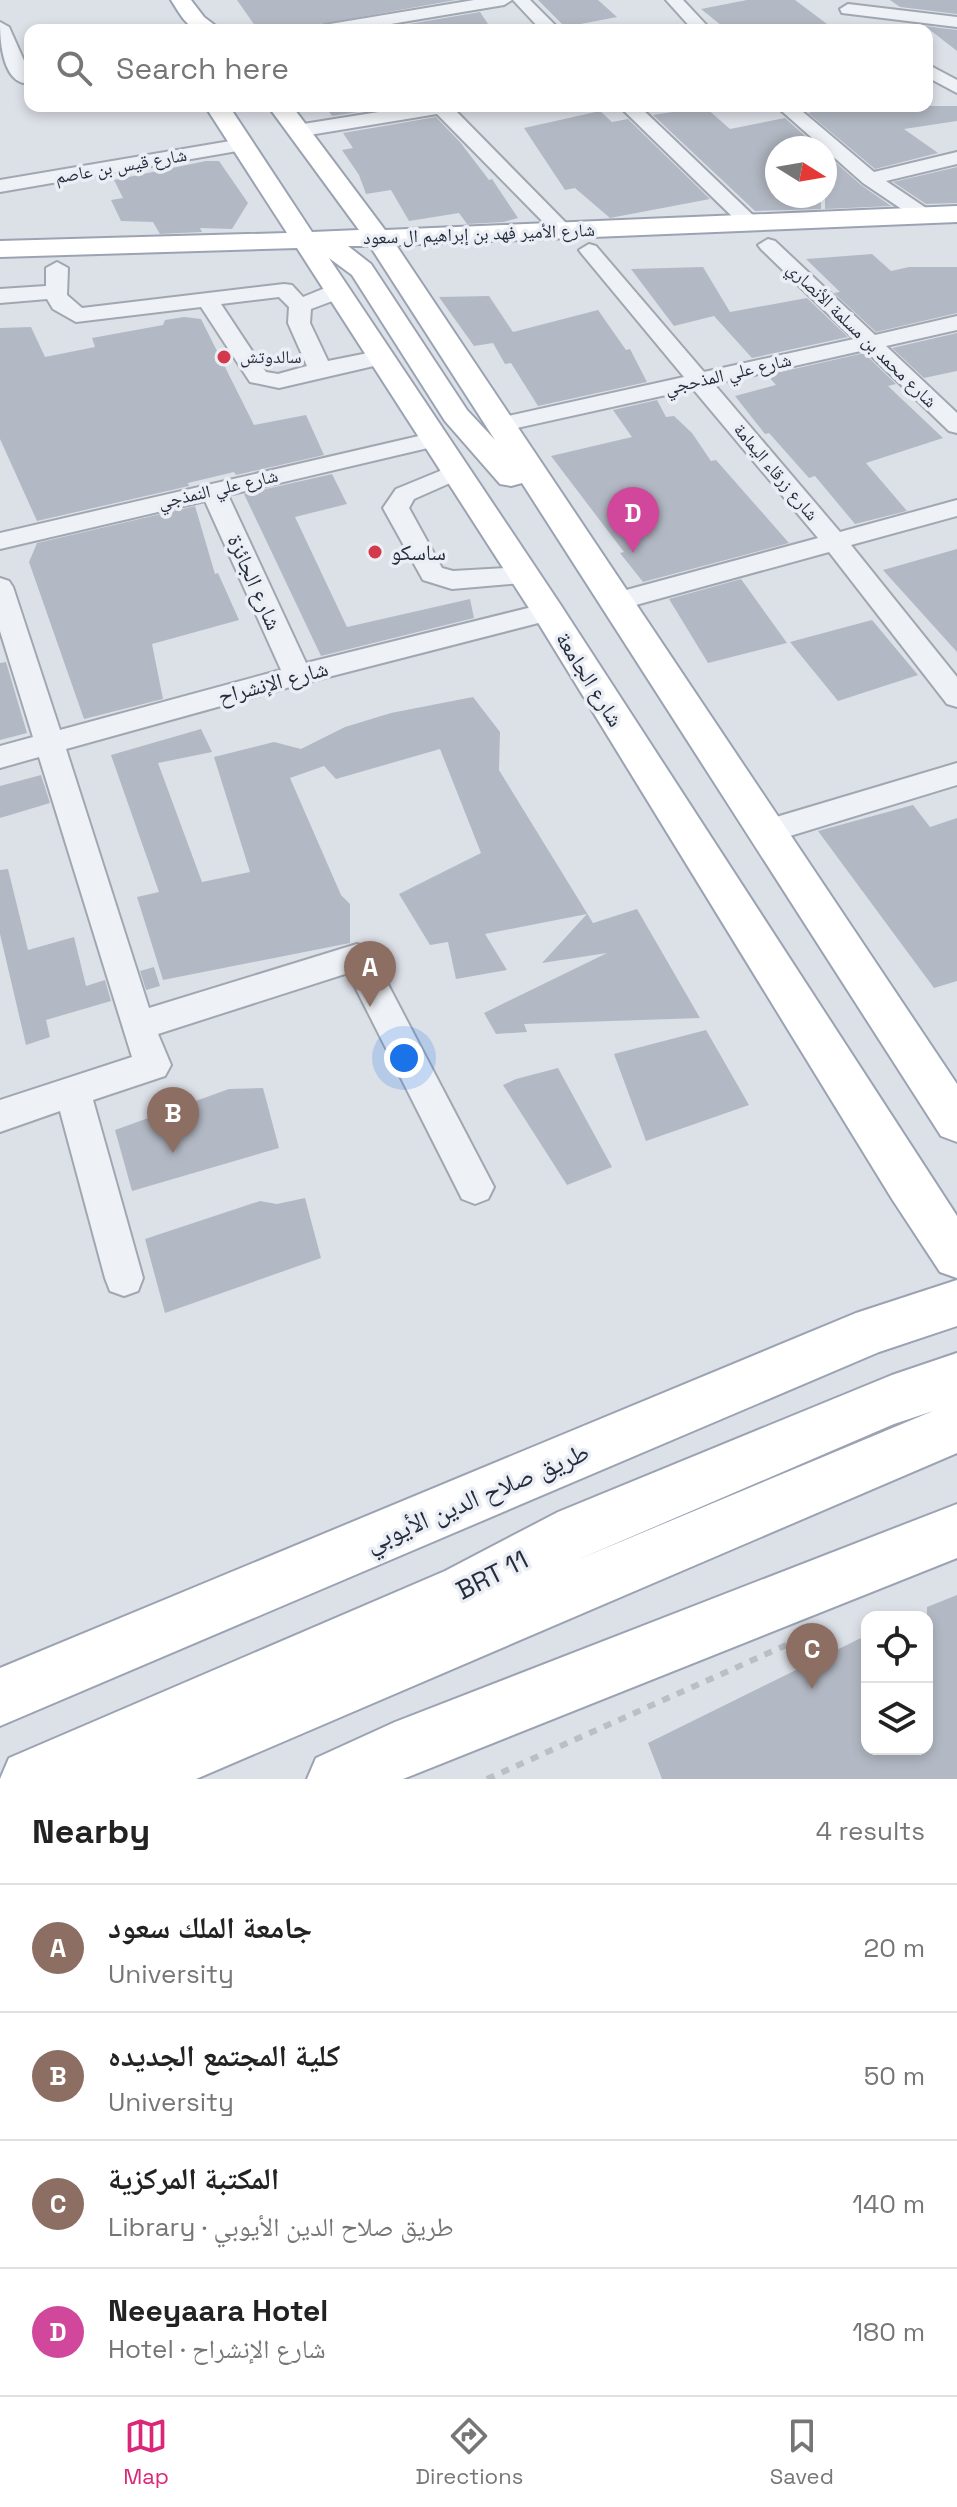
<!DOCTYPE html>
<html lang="en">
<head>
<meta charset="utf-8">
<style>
  :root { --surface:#fff; --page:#f6f6f6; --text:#222; --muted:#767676; --line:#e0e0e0; --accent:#db2777 }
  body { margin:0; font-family:"Space Grotesk","Noto Naskh Arabic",sans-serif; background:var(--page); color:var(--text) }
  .controls { position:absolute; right:24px; bottom:24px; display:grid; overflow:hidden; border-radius:16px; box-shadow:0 4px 12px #0003 }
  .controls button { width:72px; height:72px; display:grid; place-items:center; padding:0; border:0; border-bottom:2px solid var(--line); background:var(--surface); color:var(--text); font:40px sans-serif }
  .compass { position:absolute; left:765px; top:136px; width:72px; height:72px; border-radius:50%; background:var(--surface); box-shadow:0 4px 12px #0003; rotate:101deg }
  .you { position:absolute; left:404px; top:1058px; width:28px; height:28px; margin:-20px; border:6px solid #fff; border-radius:50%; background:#1a73e8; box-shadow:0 0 0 12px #1a73e833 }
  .badge { display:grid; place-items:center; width:52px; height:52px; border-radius:50%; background:var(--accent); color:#fff; font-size:26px; font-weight:700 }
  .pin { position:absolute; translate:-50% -66px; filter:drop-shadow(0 2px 4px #0008) }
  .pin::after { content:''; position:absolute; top:42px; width:28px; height:24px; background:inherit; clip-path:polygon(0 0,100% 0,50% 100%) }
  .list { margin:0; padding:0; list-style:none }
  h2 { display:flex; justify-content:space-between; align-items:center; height:104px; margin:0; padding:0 32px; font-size:34px }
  h2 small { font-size:26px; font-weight:400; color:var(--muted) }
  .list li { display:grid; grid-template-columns:52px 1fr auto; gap:24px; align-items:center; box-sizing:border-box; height:128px; padding:0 32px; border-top:2px solid var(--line) }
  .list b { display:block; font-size:30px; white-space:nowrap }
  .list p { margin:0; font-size:26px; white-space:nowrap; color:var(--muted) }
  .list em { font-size:26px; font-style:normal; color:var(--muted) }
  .icon { flex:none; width:44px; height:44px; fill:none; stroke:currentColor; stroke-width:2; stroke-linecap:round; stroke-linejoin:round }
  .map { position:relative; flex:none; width:957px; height:1779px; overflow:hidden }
  .search { position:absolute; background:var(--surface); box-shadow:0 4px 12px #0003; left:24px; right:24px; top:24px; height:88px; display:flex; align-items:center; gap:20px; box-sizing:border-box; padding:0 28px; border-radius:16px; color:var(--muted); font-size:30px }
  .sheet { height:616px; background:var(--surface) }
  nav { display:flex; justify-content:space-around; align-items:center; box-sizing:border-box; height:112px; border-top:2px solid var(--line); background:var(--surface); font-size:22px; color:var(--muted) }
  nav a { display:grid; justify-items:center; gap:4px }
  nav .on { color:var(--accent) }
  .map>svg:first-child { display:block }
  .building { fill:#b3b9c4 }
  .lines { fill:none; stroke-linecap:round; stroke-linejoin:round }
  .minor-casing { stroke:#a1a7b1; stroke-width:4 }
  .major-casing { stroke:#9ba3b3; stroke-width:4 }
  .path { stroke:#babec5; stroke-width:6; stroke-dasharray:8 8; stroke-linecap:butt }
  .minor { fill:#eef1f5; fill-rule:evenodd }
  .major { fill:#fff; fill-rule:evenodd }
  .poi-dot { fill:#d3394b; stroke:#ebeff5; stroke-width:3 }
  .labels { text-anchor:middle; stroke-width:7; stroke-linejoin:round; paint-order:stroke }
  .far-street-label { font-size:18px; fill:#252d3d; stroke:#ebeff5 }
  .far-poi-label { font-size:18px; fill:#252d3d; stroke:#ebeff5; text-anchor:start }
  .poi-label { font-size:22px; fill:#252d3d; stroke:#ebeff5; text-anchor:start }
  .street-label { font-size:22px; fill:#252d3d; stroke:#ebeff5 }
  .near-street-label { font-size:26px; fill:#252d3d; stroke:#ebeff5 }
</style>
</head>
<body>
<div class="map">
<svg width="957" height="1779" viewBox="0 0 957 1779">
  <rect width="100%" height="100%" fill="#dce0e7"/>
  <g class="building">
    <polygon points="237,0 456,0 287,30 258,30"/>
    <polygon points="538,0 598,0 617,17 565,27"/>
    <polygon points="747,0 795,0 835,30 727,30 701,9"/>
    <polygon points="890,0 957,0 957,14 900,7"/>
    <polygon points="480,12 492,30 408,30 403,25"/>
    <polygon points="925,26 957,30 957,51"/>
    <polygon points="325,106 397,106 332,116"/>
    <polygon points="835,106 957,106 957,121 904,129 938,153 875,169 808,113"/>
    <polygon points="705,107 730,129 785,118 814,144 777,148 777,196 821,196 821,209 755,211 653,115"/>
    <polygon points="600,111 612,122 628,119 710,199 610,218 575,188 565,190 524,128"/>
    <polygon points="436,117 460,142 489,180 492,179 518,218 504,222 467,224 459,213 409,221 391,190 366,194 359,175 342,150 353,148 343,133"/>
    <polygon points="825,153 861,185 891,206 825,209"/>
    <polygon points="206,161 219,161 248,203 232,229 200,228 202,232 160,234 153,222 121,221 111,200 123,198 114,180"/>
    <polygon points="957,167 957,203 926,204 893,182"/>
    <polygon points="872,254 891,271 909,267 957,267 957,313 876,332 834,293 840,292 806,259"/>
    <polygon points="703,267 730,312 807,298 848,337 752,358 714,316 674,326 631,269"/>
    <polygon points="489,296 513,332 598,310 626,350 630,349 647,382 538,406 511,363 505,364 493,343 474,346 439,297"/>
    <polygon points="184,317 201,319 254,425 306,415 324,455 236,475 234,472 188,483 189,486 37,521 0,439 0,328 31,327 45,357 95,347 92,338 163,325 165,320"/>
    <polygon points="957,333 957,371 924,378 892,348"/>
    <polygon points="864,353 896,384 888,386 943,438 866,463 907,511 855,524 815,476 809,478 769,433 765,434 735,396 776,385 767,375"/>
    <polygon points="657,400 666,417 674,416 692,433 711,461 716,460 789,543 643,582 620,553 624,552 551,456 632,437 613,410"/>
    <polygon points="332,474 347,504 295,517 347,627 470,599 474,618 321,656 244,494"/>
    <polygon points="195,506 215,574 218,573 239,620 152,644 163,699 84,719 29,562 37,543"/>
    <polygon points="957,549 957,652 883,570"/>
    <polygon points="741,579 787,643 708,663 669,599"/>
    <polygon points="872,620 918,675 838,701 790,642"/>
    <polygon points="6,662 27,733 0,740 0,663"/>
    <polygon points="473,697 500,732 499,770 593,923 637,909 700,1018 524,1024 527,1032 496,1034 484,1013 607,953 542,963 587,914 485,934 507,970 456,979 448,942 430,945 399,894 481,853 440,749 336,779 324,766 290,778 341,895 350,904 350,943 163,980 137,897 159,892 111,755 201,729 212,752 158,763 202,882 250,872 214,757 274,742 301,749 345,727 391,713"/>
    <polygon points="41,775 50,803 0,818 0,786"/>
    <polygon points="913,805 930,827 957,818 957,981 934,988 818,831"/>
    <polygon points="8,869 28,950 74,937 86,986 105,980 111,1001 46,1020 50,1037 26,1045 0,934 0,870"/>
    <polygon points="154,967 160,986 146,990 140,971"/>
    <polygon points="706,1030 749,1105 646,1141 614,1054"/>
    <polygon points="558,1068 612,1167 567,1185 503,1085 516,1079"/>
    <polygon points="263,1088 279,1148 132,1191 115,1130 229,1089"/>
    <polygon points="305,1198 321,1258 165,1313 145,1239 260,1201 277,1204"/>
    <polygon points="957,1595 957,1779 662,1779 648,1743 867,1635 867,1749 927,1749 927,1607"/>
  </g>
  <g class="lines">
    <defs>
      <g id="minor">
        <polygon points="474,0 512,0 504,5 355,30 315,30 324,25"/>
        <polygon points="513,0 530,0 560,30 541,30"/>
        <polygon points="666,0 683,0 711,30 693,30"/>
        <polygon points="848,4 957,17 957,27 842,13 840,9"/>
        <path d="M0 22 9 27 30 74 29 82 23 83C2 77 0 40 0 22Z"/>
        <polygon points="927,64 957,80 957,93 927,77"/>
        <polygon points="416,106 459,106 455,110 571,228 574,232 571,236 557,236 437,114 297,137 288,131 297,125"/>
        <polygon points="619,106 639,106 757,219 760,223 757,227 743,227"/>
        <polygon points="776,106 796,106 874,172 957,152 957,164 886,181 932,212 935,216 932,220 918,220 863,183"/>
        <polygon points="242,139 252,145 249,149 0,192 0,180"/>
        <polygon points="768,239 775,241 875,335 957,316 957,330 886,346 957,413 957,433 949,431 865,350 714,384 840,532 957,500 957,516 851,545 957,677 957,707 947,704 829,552 614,611 604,608 600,602 604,596 818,538 693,389 499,432 491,430 487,425 491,420 499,418 684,377 582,254 579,250 589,244 596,246 704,372 854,339 761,249 758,245"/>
        <path d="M57 262 68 268 67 295 82 308 284 284 292 285 303 297 330 286H346L349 291 346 296 311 309 310 323 328 361 383 350 391 352 394 357 391 362 279 388 250 382 201 307 76 322 53 309 47 299 0 303V289L46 286V268ZM279 297 289 307 288 323 307 366 278 374 266 372 221 304Z"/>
        <polygon points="436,432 445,434 448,439 445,444 228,495 306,663 548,603 558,606 562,612 558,618 297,685 66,749 149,1008 357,944 369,948 494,1187 488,1199 475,1204 462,1199 348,973 158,1034 171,1065 165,1076 93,1100 143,1278 138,1291 124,1296 110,1291 105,1278 60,1111 0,1132 0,1100 132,1057 39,757 0,768 0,746 33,737 0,631 0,578 9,581 13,587 60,730 281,670 205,501 0,549 0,533"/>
        <polygon points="457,464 466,466 469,471 466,476 414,499 409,508 442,568 453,571 525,567 534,570 538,576 534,582 452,589 423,580 383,508 396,489"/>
        <polygon points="957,763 957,785 767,843 756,839 752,831 756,823"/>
      </g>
      <g id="major">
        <path d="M171 0H191L204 17 221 30C188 30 188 27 171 0Z"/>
        <path d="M205 106H229L312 232 359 230 268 106H292L385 230 957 206V222L396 245 957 1084V1142L941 1136 522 483 511 486 500 484 445 421 352 275 329 258 560 604 957 1216V1278L940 1272 892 1199 534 616 297 248 0 257V241L287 233ZM348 246H370L495 440 467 410 371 264Z"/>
        <polygon points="957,1280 957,1326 879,1352 0,1726 0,1668 856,1313"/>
        <path d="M957 1353V1453L196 1779H0L9 1758 445 1571 558 1512 892 1375ZM933 1411 577 1560 894 1424Z"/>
        <polygon points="957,1504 957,1558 403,1779 307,1779 316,1758 395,1722"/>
      </g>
    </defs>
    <use href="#minor" class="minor-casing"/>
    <use href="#major" class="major-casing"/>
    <polyline class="path" points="487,1779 811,1634"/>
    <use href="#minor" class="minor"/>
    <use href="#major" class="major"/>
  </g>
  <g class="poi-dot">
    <circle cx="224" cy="357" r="8"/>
    <circle cx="375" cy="552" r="8"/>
  </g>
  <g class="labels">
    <g class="far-street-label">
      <text transform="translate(121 166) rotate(-10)" y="6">شارع قيس بن عاصم</text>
      <text transform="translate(479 234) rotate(-2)" y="6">شارع الأمير فهد بن إبراهيم ال سعود</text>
      <text transform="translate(862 335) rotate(44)" y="6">شارع محمد بن مسلمة الأنصاري</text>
      <text transform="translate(728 374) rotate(-13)" y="6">شارع علي المذحجي</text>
      <text transform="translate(776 472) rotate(50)" y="6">شارع زرقاء اليمامة</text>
      <text transform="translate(218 489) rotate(-13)" y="6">شارع علي النمذجي</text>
    </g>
    <g class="far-poi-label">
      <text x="240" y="363">سالدوتش</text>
    </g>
    <g class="poi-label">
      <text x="391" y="560">ساسكو</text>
    </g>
    <g class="street-label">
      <text transform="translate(255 582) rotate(66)" y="8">شارع الجائزة</text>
      <text transform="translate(590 679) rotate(58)" y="8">شارع الجامعة</text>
      <text transform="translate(273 682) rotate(-15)" y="8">شارع الإنشراح</text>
    </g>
    <g class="near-street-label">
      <text transform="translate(477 1497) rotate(-23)" y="9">طريق صلاح الدين الأيوبي</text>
      <text transform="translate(492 1575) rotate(-27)" y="9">BRT 11</text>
    </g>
  </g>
</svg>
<div class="controls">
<button><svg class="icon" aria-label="locate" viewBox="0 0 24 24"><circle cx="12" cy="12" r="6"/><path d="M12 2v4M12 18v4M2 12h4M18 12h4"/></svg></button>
<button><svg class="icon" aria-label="layers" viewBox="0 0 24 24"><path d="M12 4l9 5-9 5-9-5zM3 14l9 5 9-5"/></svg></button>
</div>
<svg class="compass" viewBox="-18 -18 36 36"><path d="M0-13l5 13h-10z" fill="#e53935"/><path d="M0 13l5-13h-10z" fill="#767676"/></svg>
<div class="you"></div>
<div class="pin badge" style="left:370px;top:1007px;background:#8d6e63">A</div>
<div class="pin badge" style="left:173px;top:1153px;background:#8d6e63">B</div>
<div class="pin badge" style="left:812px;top:1689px;background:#8d6e63">C</div>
<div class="pin badge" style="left:633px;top:553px;background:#d1479c">D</div>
<div class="search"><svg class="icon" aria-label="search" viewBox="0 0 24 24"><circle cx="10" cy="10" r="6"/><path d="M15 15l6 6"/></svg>Search here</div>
</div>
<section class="sheet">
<h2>Nearby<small>4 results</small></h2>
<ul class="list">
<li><span class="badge" style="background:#8d6e63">A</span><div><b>جامعة الملك سعود</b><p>University</p></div><em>20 m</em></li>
<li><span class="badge" style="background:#8d6e63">B</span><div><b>كلية المجتمع الجديده</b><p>University</p></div><em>50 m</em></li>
<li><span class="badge" style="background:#8d6e63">C</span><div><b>المكتبة المركزية</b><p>Library · طريق صلاح الدين الأيوبي</p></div><em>140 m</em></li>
<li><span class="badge" style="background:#d1479c">D</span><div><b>Neeyaara Hotel</b><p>Hotel · شارع الإنشراح</p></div><em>180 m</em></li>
</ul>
</section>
<nav>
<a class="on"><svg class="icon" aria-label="map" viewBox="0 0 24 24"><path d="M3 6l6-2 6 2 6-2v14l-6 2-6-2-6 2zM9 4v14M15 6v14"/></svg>Map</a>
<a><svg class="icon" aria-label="directions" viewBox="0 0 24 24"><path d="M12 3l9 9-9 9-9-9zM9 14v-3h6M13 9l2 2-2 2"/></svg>Directions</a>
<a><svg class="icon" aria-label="saved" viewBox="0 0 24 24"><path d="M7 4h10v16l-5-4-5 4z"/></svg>Saved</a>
</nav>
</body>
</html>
